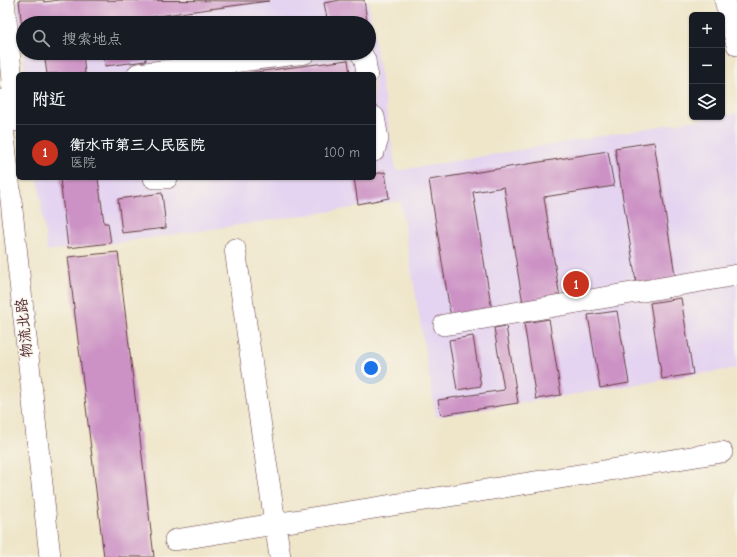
<!DOCTYPE html>
<html lang="zh">
<head>
<meta charset="utf-8">
<style>
  :root { --surface:#171b24; --page:#20242c; --text:#f1f3f6; --muted:#9ea1a6; --line:#363941; --accent:#c8321e }
  body { margin:0; font-family:"Comic Neue","LXGW WenKai TC",sans-serif; background:var(--page); color:var(--text) }
  .controls { position:absolute; right:12px; top:12px; display:grid; overflow:hidden; border-radius:6px; box-shadow:0 1px 3px #0004 }
  .controls button { width:36px; height:36px; display:grid; place-items:center; padding:0; border:0; border-bottom:1px solid var(--line); background:var(--surface); color:var(--text); font:20px sans-serif }
  .you { position:absolute; left:371px; top:368px; width:14px; height:14px; margin:-10px; border:3px solid #fff; border-radius:50%; background:#1a73e8; box-shadow:0 0 0 6px #1a73e833 }
  .badge { display:grid; place-items:center; width:26px; height:26px; border-radius:50%; background:var(--accent); color:#fff; font-size:13px; font-weight:700 }
  .pin { position:absolute; translate:-50% -50%; border:2px solid #fff; box-shadow:0 1px 4px #0006 }
  .list { margin:0; padding:0; list-style:none }
  h2 { display:flex; justify-content:space-between; align-items:center; height:52px; margin:0; padding:0 16px; font-size:17px }
  h2 small { font-size:13px; font-weight:400; color:var(--muted) }
  .list li { display:grid; grid-template-columns:26px 1fr auto; gap:12px; align-items:center; box-sizing:border-box; height:56px; padding:0 16px; border-top:1px solid var(--line) }
  .list b { display:block; font-size:15px; white-space:nowrap }
  .list p { margin:0; font-size:13px; white-space:nowrap; color:var(--muted) }
  .list em { font-size:13px; font-style:normal; color:var(--muted) }
  .icon { flex:none; width:22px; height:22px; fill:none; stroke:currentColor; stroke-width:2; stroke-linecap:round; stroke-linejoin:round }
  .map { position:relative; flex:none; width:737px; height:557px; overflow:hidden }
  .search { position:absolute; background:var(--surface); box-shadow:0 1px 3px #0004; left:16px; top:16px; width:360px; height:44px; display:flex; align-items:center; gap:10px; box-sizing:border-box; padding:0 14px; border-radius:22px; color:var(--muted); font-size:15px }
  .panel { position:absolute; background:var(--surface); box-shadow:0 1px 3px #0004; left:16px; top:72px; width:360px; height:108px; border-radius:6px }
  .map>svg:first-child { display:block }
  .built { fill:#e4d3f1; fill-rule:evenodd }
  .building { fill:#cc92c5 }
  .lines { fill:none; stroke-linecap:round; stroke-linejoin:round }
  .minor-casing { stroke:#633d43; stroke-width:22 }
  .minor { stroke:#fff; stroke-width:21 }
  .labels { text-anchor:middle; stroke-width:3; stroke-linejoin:round; paint-order:stroke }
  .street-label { font-size:15px; fill:#4a1f2b; stroke:#f7f3e8 }
</style>
</head>
<body>
<div class="map">
<svg width="737" height="557" viewBox="0 0 737 557">
  <rect width="100%" height="100%" fill="#f7f3e8"/>
  <filter id="ink" filterUnits="userSpaceOnUse"><feTurbulence type="fractalNoise" baseFrequency=".025" numOctaves="2"/><feDisplacementMap in="SourceGraphic" scale="8" xChannelSelector="R" yChannelSelector="G"/><feConvolveMatrix kernelMatrix="1 2 1 2 8 2 1 2 1" color-interpolation-filters="sRGB"/></filter>
  <filter id="wash" filterUnits="userSpaceOnUse"><feTurbulence type="fractalNoise" baseFrequency=".012" numOctaves="4" result="noise"/><feDisplacementMap in="SourceGraphic" scale="16" xChannelSelector="R" yChannelSelector="G"/><feGaussianBlur stdDeviation="0.9" result="paint"/><feColorMatrix in="noise" values="0 0 0 0 0 0 0 0 0 0 0 0 0 0 0 0 0 1.4 0 .05"/><feComposite in="paint" operator="in"/></filter>
  <g filter="url(#wash)">
    <rect width="100%" height="100%" fill="#efe6ca"/>
    <path class="built" d="M17 0H368L396 171 737 113V368L436 417 400 201 123 242 47 251 38 178H374V74H25ZM23 23H369V53H23Z"/>
    <g id="blocks">
      <g class="building">
        <polygon points="19,0 44,0 44,2 59,0 269,1 105,23 23,23 22,28"/>
        <polygon points="340,0 364,0 367,21 355,23 328,23 324,3"/>
        <polygon points="44,53 83,53 85,74 47,74"/>
        <polygon points="104,53 145,53 146,61 105,66"/>
        <polygon points="348,60 350,74 248,74 248,73"/>
        <polygon points="654,142 676,281 637,288 615,148"/>
        <polygon points="608,151 614,186 544,197 560,298 523,304 504,187 473,192 492,311 451,318 429,180"/>
        <polygon points="385,172 389,198 358,204 354,178 374,178 374,174"/>
        <polygon points="60,178 98,178 104,223 108,223 111,243 68,248"/>
        <polygon points="162,193 166,228 122,233 118,199"/>
        <polygon points="118,252 154,557 104,557 68,257"/>
        <polygon points="681,298 693,374 662,379 650,303"/>
        <polygon points="617,311 629,383 600,388 588,315"/>
        <polygon points="549,319 561,395 536,399 524,323"/>
        <polygon points="506,326 518,403 441,415 438,400 504,390 494,328"/>
        <polygon points="473,336 481,386 457,390 449,340"/>
      </g>
    </g>
  </g>
  <g filter="url(#ink)">
    <use href="#blocks" fill-opacity="0" stroke="#633d43" stroke-width="1"/>
    <g class="lines">
      <defs>
        <g id="minor">
          <polyline points="4,0 16,121"/>
          <polyline points="725,0 737,45"/>
          <polyline points="361,53 365,60 367,74"/>
          <polyline points="138,74 305,53"/>
          <polyline points="0,100 50,557"/>
          <polyline points="374,117 378,139 374,151"/>
          <polyline points="154,178 167,178"/>
          <polyline points="235,249 280,557"/>
          <polyline points="444,325 737,275"/>
          <polyline points="175,540 722,452"/>
        </g>
      </defs>
      <use href="#minor" class="minor-casing"/>
      <use href="#minor" class="minor"/>
    </g>
  </g>
  <g class="labels">
    <g class="street-label">
      <text transform="translate(24 328) rotate(-96)" y="5">物流北路</text>
    </g>
  </g>
</svg>
<div class="controls">
<button>+</button>
<button>−</button>
<button><svg class="icon" aria-label="layers" viewBox="0 0 24 24"><path d="M12 4l9 5-9 5-9-5zM3 14l9 5 9-5"/></svg></button>
</div>
<div class="you"></div>
<div class="pin badge" style="left:576px;top:284px">1</div>
<div class="search"><svg class="icon" aria-label="search" viewBox="0 0 24 24"><circle cx="10" cy="10" r="6"/><path d="M15 15l6 6"/></svg>搜索地点</div>
<section class="panel">
<h2>附近<small></small></h2>
<ul class="list">
<li><span class="badge">1</span><div><b>衡水市第三人民医院</b><p>医院</p></div><em>100 m</em></li>
</ul>
</section>
</div>
</body>
</html>
